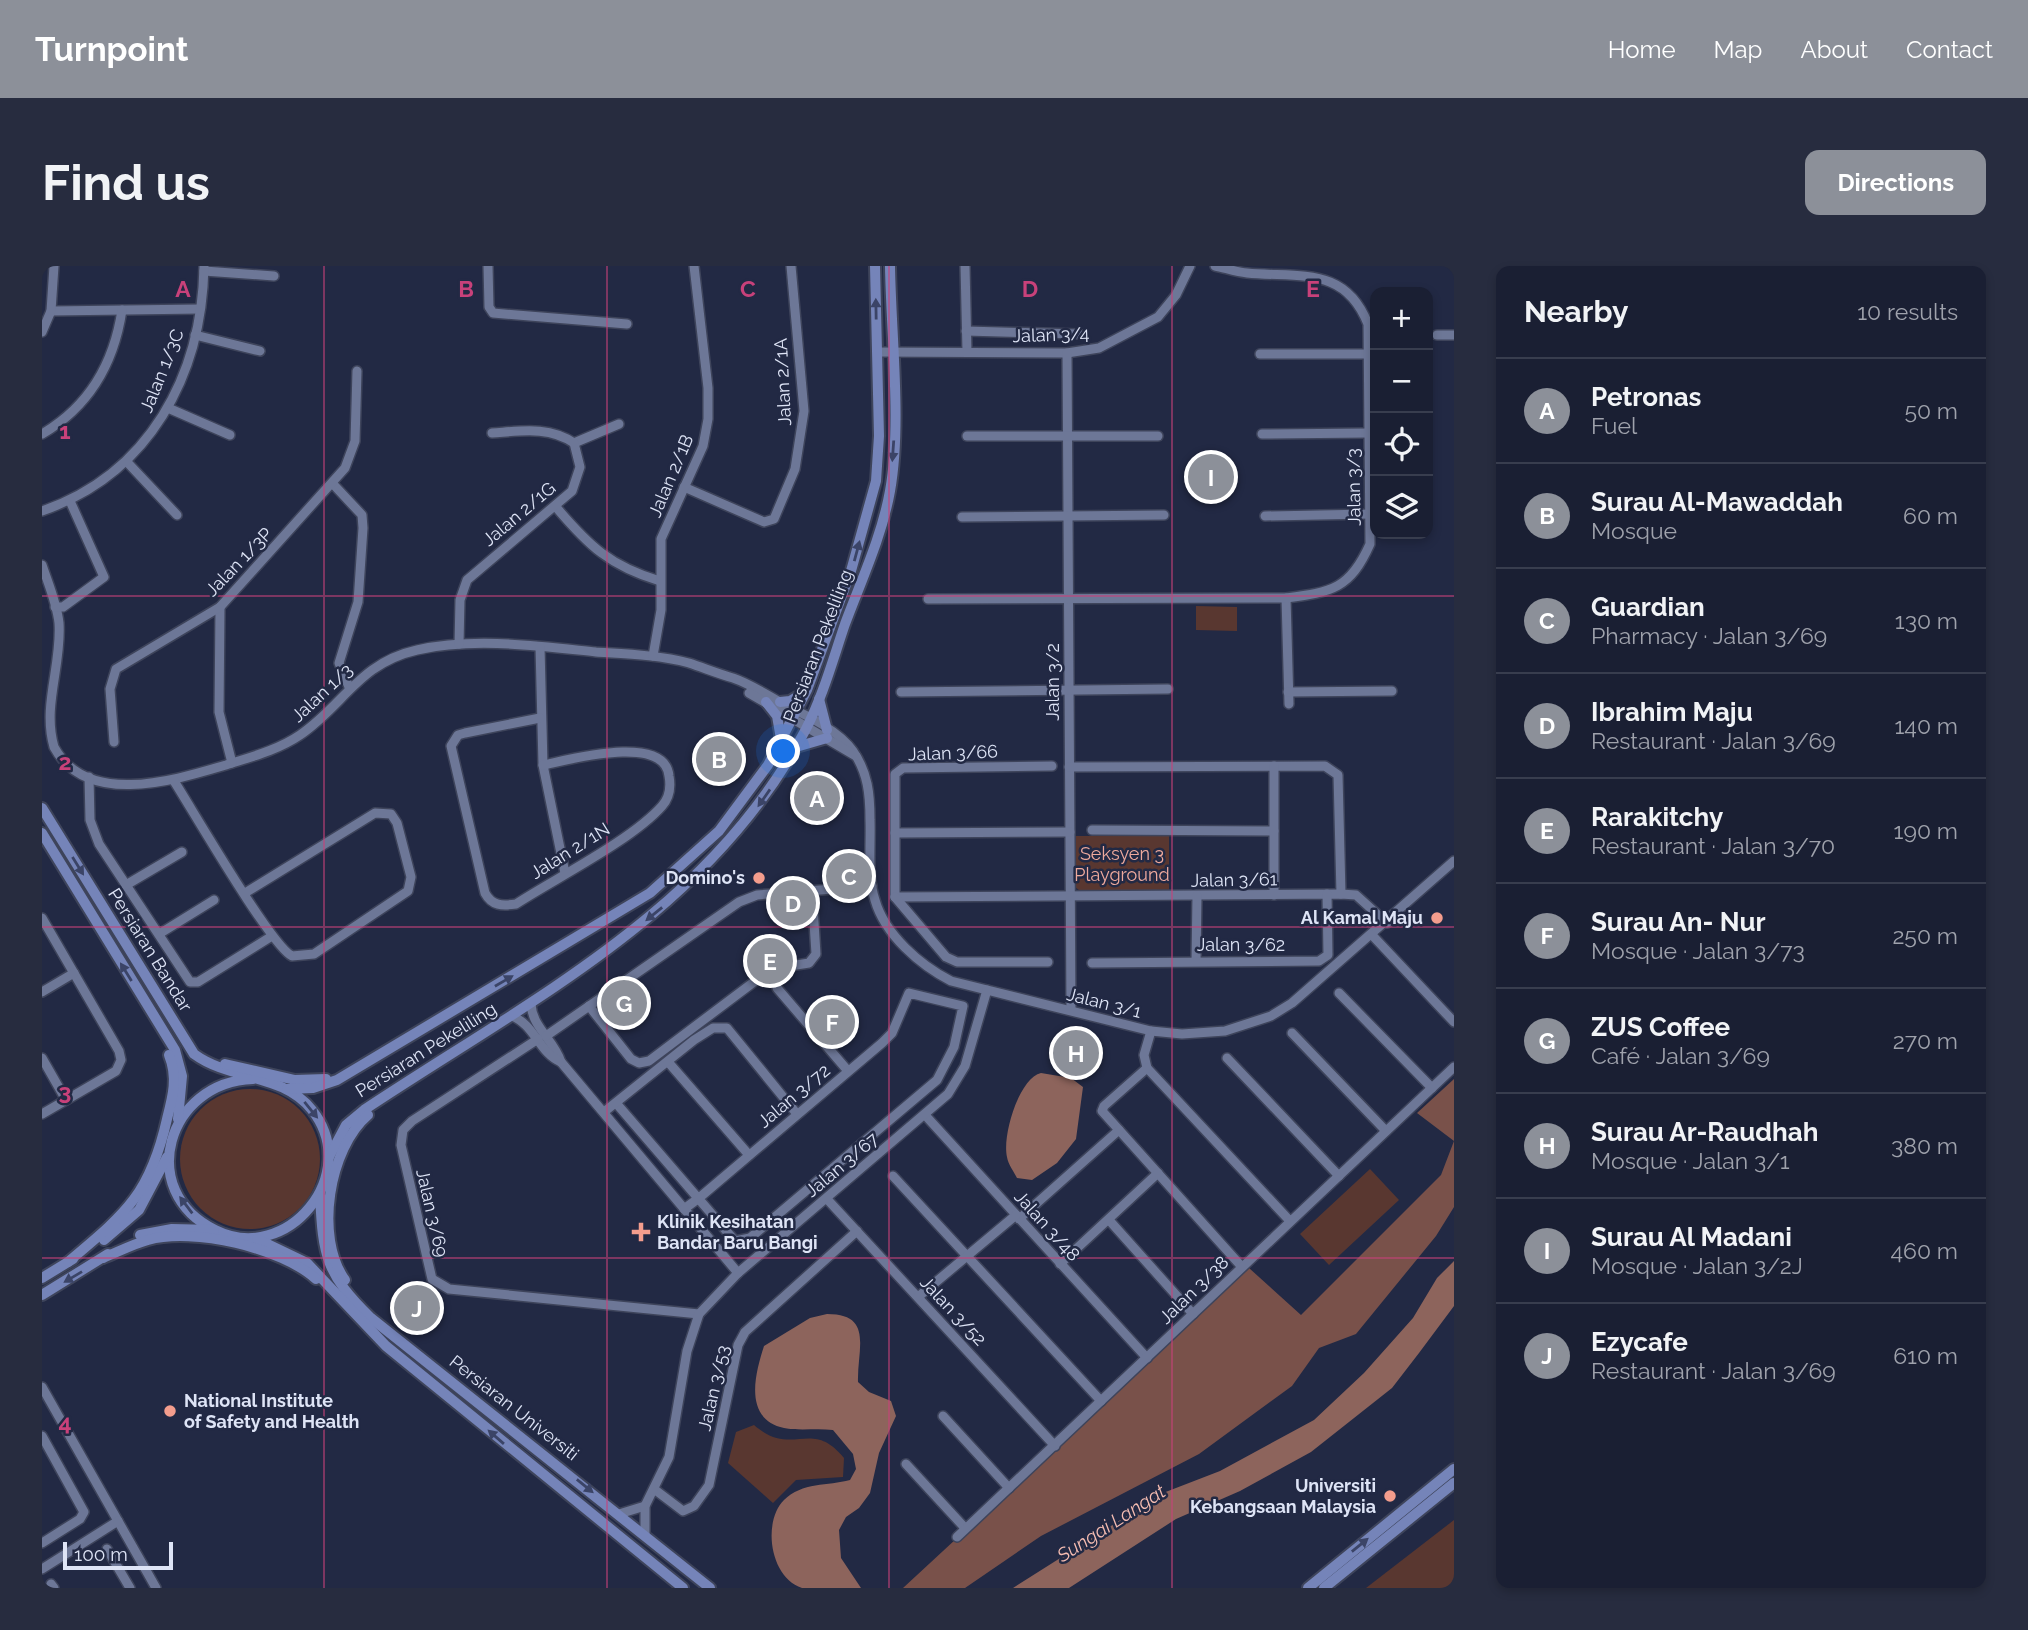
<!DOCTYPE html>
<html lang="en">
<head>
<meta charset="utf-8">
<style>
  :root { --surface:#1a1f33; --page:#272c3f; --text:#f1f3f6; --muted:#9fa2ac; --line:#383d4e; --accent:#8c9099 }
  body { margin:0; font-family:Raleway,sans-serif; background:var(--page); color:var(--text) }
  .controls { position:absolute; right:21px; top:21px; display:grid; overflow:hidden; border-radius:14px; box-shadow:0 4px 10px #0003 }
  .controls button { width:63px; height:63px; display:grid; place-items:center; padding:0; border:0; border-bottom:2px solid var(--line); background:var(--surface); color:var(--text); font:35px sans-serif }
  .scale { position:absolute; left:21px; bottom:18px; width:110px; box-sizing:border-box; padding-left:7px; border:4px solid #dee4f6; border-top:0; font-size:19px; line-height:24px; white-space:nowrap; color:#dee4f6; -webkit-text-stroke:5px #222944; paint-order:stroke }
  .you { position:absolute; left:742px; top:486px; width:24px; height:24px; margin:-18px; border:5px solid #fff; border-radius:50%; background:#1a73e8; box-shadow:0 0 0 10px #1a73e833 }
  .badge { display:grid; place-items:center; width:46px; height:46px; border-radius:50%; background:var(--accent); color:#fff; font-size:23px; font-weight:700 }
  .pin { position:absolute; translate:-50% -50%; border:4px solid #fff; box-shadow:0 2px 7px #0006 }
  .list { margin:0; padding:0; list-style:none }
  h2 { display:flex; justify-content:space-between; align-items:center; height:91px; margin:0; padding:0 28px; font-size:30px }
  h2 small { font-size:23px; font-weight:400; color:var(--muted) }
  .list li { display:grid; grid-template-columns:46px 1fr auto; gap:21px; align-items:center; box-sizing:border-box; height:105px; padding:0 28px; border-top:2px solid var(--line) }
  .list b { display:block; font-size:26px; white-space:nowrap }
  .list p { margin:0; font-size:23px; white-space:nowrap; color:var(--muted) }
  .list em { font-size:23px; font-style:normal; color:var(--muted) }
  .icon { flex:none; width:38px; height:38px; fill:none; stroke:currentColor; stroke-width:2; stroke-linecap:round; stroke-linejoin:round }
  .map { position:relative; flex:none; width:1412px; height:1322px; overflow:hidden; border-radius:14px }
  header { display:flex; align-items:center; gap:42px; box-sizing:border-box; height:98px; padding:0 35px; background:var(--accent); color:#fff }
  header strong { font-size:33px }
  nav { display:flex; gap:38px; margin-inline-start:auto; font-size:24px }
  .intro { display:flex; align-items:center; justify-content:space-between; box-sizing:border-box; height:168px; padding:0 42px }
  h1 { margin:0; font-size:49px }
  .button { padding:18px 32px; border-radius:14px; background:var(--accent); color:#fff; font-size:24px; font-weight:700 }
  main { display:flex; gap:42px; padding:0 42px }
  aside { flex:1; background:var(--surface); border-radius:14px; box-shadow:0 4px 10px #0003 }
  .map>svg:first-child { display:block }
  .green { fill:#593730 }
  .forest { fill:#79514a }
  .water { fill:#8d645c }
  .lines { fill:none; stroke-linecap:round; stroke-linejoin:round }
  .minor-casing { stroke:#3e445b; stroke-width:12 }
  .major-casing { stroke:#3e445b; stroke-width:14 }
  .minor { stroke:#6d7797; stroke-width:9 }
  .major { stroke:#7584b9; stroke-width:10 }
  .oneway { fill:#3b4467 }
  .grid { fill:none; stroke:#c8417a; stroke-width:2; stroke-opacity:0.55 }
  .poi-dot { fill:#f49d8d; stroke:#222944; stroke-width:2.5 }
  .labels { text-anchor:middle; stroke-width:5; stroke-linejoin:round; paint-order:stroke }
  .street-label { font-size:18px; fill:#dee4f6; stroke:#222944 }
  .park-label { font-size:18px; fill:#efaa9d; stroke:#222944 }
  .poi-label { font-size:18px; font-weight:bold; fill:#dee4f6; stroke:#222944; text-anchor:end }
  .water-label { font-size:19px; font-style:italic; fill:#f6bdb2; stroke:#222944 }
  .grid-label { font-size:23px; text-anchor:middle; font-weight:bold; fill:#c8417a; stroke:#222944; stroke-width:5; stroke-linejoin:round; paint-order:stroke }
</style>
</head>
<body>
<header>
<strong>Turnpoint</strong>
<nav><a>Home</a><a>Map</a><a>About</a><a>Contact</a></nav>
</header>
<div class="intro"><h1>Find us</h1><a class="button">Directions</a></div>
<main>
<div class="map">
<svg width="1412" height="1322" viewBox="0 0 1412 1322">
  <rect width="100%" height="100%" fill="#222944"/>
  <g class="green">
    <polygon points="1154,340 1195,341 1195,365 1154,364"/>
    <polygon points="1033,570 1127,570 1127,626 1041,627 1033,621"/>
    <circle cx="208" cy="893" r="70"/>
    <polygon points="1328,903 1357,934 1287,999 1258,968"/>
    <path d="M712 1159C751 1193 769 1151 802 1192L801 1211 754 1214 731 1237 686 1197 694 1166Z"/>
    <polygon points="1412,1254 1412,1322 1324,1322"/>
  </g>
  <polygon class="forest" points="1412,813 1412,941 1394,970 1314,1068 1277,1082 1250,1120 1157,1188 999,1270 923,1322 861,1322 1207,1002 1259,1049 1399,909 1412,875 1375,847"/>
  <g class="water">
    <path d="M999 807 1029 812 1041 821 1034 873 1015 897 990 914 975 912C972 906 966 898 965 891 960 870 977 812 999 807Z"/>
    <polygon points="1412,995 1412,1040 1377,1087 1350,1122 1269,1186 1198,1225 1134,1253 1027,1322 971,1322 1121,1227 1178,1205 1272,1154 1322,1107 1371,1052 1395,1012"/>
    <path d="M785 1048C832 1048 815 1083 816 1116L827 1126 849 1135 854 1150 837 1187 828 1227 817 1242 804 1251 797 1264 799 1292 819 1322C802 1322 776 1322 760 1322 728 1312 720 1256 742 1234 760 1216 786 1220 808 1214L814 1203 811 1188 791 1164C775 1162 757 1165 742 1162 701 1153 713 1108 722 1080L768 1052Z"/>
  </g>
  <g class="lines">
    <defs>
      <g id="minor">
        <polyline points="446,0 447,41 451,47 585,58"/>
        <polyline points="923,0 925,86"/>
        <polyline points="162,5 232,10"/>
        <polyline points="9,45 158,43"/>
        <polyline points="924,65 1037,68"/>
        <polyline points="0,66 9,45 12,0"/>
        <polyline points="153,69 218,85"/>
        <polyline points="1395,69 1412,69"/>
        <polyline points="835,86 1025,87 1057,82 1116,51 1134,29 1148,0"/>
        <polyline points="1025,87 1029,744"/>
        <polyline points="1218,88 1326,88"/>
        <polyline points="126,142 188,169"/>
        <path d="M0 168C48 140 72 97 80 44"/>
        <polyline points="1220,168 1326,167"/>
        <polyline points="925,170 1116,170"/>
        <polyline points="532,177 577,158"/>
        <polyline points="85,196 135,249"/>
        <polyline points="291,218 320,249 321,262 316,336 297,397 307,421"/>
        <polyline points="642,221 722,256 732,253 753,203 762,145 749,0"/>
        <path d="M514 241C547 280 568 300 618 315"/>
        <path d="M0 245C107 208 160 110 162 0"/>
        <polyline points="1223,250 1328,248"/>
        <polyline points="920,251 1122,249"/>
        <path d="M0 299C6 317 15 338 17 357 20 399 0 440 12 481 45 542 133 514 184 499 209 491 236 484 258 469 302 439 317 397 375 384 432 371 496 380 554 386 585 388 617 389 647 397 662 402 677 408 691 412 709 418 728 431 745 440 766 450 797 465 811 485 826 507 828 528 828 554 829 580 825 610 833 634 843 669 878 699 909 715L1109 765 1140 768 1183 765 1229 750 1250 737 1412 595"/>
        <polyline points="1244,332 1247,438"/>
        <path d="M886 333 1244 332C1290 326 1308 323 1328 278L1326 58C1303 0 1259 12 1205 7 1194 6 1183 2 1173 0"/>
        <polyline points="13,341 21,341 62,311 28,235"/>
        <polyline points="178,341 177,446 190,497"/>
        <path d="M417 378 418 334 425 314 530 225 538 201 532 177C507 160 479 165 450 167"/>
        <polyline points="498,381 501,499 523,607"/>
        <polyline points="611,390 619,344 619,273 661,180 666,153 666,122 652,0"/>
        <polyline points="859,426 1126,423"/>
        <polyline points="1246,426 1350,425"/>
        <polyline points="707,427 814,490"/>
        <path d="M498 452 423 467 416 469 409 480 443 627C450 640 460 640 474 638 514 612 590 574 620 540 628 531 629 521 627 510 623 467 526 494 501 499"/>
        <polyline points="72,476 68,423 74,403 178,341 303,202 313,175 315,105"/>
        <polyline points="1027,501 1283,500 1296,509 1299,628"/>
        <polyline points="47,511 48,554 57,578 148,716 156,716 230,670"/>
        <path d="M132 515C150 543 229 680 250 690L272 688 366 625 369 611 355 557 349 548 333 547 203 627"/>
        <polyline points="1050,564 1232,565"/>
        <polyline points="853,567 1028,566"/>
        <polyline points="84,619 140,586"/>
        <polyline points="1232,629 1232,500"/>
        <polyline points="853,631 1299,628 1314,629 1345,657"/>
        <polyline points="853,631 853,508 861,502 1010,500"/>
        <polyline points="853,631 904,691 915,696 1006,696"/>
        <polyline points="0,652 77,785 79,794 74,805 0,848"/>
        <polyline points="117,668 172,634"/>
        <polyline points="1330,669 1412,756"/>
        <polyline points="1154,695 1155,630"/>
        <polyline points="1050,697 1277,695 1286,689 1285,628"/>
        <polyline points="735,722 806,805"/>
        <polyline points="0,726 32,707"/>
        <polyline points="1297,727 1390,822"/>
        <path d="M489 738C490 761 512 774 519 796L696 1007"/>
        <polyline points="547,740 589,793 597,797 607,795 729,703 767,697 774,688 770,625"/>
        <path d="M470 750C493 759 497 787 519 796"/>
        <polyline points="1109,765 1102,789 1105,802 1248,955"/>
        <polyline points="1250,767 1344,865"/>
        <polyline points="504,770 697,636 715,629 830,620"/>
        <polyline points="496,773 370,855 361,864 359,879 390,1013 407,1023 657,1048"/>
        <polyline points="0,792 24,834"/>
        <polyline points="1185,792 1297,910"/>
        <polyline points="627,797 707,889"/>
        <polyline points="1105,802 1062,840 1060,845 1200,1001"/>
        <polyline points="574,837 693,975 708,972 895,814 912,781 921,740 867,727 850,767 840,777 657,932 642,943"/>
        <polyline points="562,846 652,774 671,762 685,762 755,848"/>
        <polyline points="883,849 1105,1092"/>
        <polyline points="851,910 1059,1135"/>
        <polyline points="785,933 1013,1180"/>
        <polyline points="977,953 1077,864"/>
        <polyline points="1067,954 1151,1048"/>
        <polyline points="1018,998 1116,907"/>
        <polyline points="876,1031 974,949"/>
        <polyline points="0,1121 114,1322"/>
        <polyline points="901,1150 967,1222"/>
        <polyline points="0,1170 42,1246 38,1253 0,1277"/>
        <polyline points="864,1198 923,1262"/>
        <polyline points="612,1223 641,1245 652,1240 667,1219 696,1079 703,1066 815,965"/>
        <polyline points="577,1248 603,1240"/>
        <polyline points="603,1269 603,1240 627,1191 645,1085 657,1048 696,1007 906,828 923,800 945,724"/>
        <polyline points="915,1271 1412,801"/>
        <polyline points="65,1283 88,1322"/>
        <polyline points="0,1303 76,1255"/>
        <polyline points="9,1318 12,1322"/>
      </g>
      <g id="major">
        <polyline points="777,433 785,464"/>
        <polyline points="724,436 735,450 739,473"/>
        <polyline points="738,436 748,435 763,426"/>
        <polyline points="754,481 785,472"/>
        <path d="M0 542 152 788C189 815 241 807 270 844 321 908 245 1000 173 964 93 925 125 816 211 813"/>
        <polyline points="0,567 133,784 140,810 136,853"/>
        <polyline points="183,798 253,814 284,813"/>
        <polyline points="245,823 271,822 295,814 608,627 677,565 726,499 765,424 809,305 834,215 837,170 833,0"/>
        <path d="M287 891 304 859 322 844C487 734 668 646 764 463 781 430 791 393 803 358 819 315 840 270 848 225 860 158 849 70 848 0"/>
        <path d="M278 929C281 991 284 1008 329 1052L668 1322"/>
        <polyline points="98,969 130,963 172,964"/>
        <polyline points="215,973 265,997 344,1080 641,1322"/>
        <polyline points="62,974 97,944 125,891"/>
        <path d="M61 992C76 986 91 978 106 974 151 961 240 982 274 1013"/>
        <path d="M26 996C83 948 108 929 125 853 131 830 136 811 127 789"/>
        <polyline points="0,1012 31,993"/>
        <path d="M303 1014C272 971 287 882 326 849"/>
        <polyline points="0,1029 66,988"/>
        <polyline points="1266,1322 1412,1203"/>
        <polyline points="1282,1322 1412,1217"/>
      </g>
    </defs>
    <use href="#minor" class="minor-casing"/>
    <use href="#major" class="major-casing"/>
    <use href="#minor" class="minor"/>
    <use href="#major" class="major"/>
  </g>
  <defs><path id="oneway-solid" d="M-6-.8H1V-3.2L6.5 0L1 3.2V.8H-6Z" transform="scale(1.75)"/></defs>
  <g class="oneway">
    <use href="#oneway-solid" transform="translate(834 43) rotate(-91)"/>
    <use href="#oneway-solid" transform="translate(851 185) rotate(94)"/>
    <use href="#oneway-solid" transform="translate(815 285) rotate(-75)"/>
    <use href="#oneway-solid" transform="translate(722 532) rotate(125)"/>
    <use href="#oneway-solid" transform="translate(36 600) rotate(58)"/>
    <use href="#oneway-solid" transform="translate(612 648) rotate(141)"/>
    <use href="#oneway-solid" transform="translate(84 706) rotate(-122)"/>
    <use href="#oneway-solid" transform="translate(462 715) rotate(-30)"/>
    <use href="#oneway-solid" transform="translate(269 844) rotate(51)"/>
    <use href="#oneway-solid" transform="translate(144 939) rotate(-127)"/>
    <use href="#oneway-solid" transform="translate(31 1011) rotate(149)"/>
    <use href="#oneway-solid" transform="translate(454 1171) rotate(-139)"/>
    <use href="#oneway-solid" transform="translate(543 1220) rotate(39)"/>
    <use href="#oneway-solid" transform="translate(1318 1279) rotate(-39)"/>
  </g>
  <path class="grid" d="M282 0V1322M565 0V1322M847 0V1322M1130 0V1322M0 330H1412M0 661H1412M0 992H1412"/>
  <g class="poi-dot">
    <circle cx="717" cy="612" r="7"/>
    <circle cx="1395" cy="652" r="7"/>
    <path d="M595.5 955.5h7v7h7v7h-7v7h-7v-7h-7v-7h7z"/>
    <circle cx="128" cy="1145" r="7"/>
    <circle cx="1348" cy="1230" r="7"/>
  </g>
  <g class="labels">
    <g class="street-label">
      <text transform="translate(1009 69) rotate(-2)" y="6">Jalan 3/4</text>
      <text transform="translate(120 105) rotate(-68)" y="6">Jalan 1/3C</text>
      <text transform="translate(741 116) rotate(-93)" y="6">Jalan 2/1A</text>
      <text transform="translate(629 210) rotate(-67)" y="6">Jalan 2/1B</text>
      <text transform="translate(1312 221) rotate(-91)" y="6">Jalan 3/3</text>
      <text transform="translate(477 248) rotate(-40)" y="6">Jalan 2/1G</text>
      <text transform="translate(197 296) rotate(-46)" y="6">Jalan 1/3P</text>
      <text transform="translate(776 380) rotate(-69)" y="6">Persiaran Pekeliling</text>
      <text transform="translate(1011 416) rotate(-90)" y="6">Jalan 3/2</text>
      <text transform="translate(280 427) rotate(-43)" y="6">Jalan 1/3</text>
      <text transform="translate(911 487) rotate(-2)" y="6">Jalan 3/66</text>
      <text transform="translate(528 585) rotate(-32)" y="6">Jalan 2/1N</text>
      <text transform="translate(1192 614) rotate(-1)" y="6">Jalan 3/61</text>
      <text x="1199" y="685">Jalan 3/62</text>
      <text transform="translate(108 684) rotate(58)" y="6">Persiaran Bandar</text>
      <text transform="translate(1062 737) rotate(14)" y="6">Jalan 3/1</text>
      <text transform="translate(384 784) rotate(-32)" y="6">Persiaran Pekeliling</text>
      <text transform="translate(752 830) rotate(-40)" y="6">Jalan 3/72</text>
      <text transform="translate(800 899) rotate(-40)" y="6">Jalan 3/67</text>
      <text transform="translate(390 947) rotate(77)" y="6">Jalan 3/69</text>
      <text transform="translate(1005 960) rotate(48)" y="6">Jalan 3/48</text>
      <text transform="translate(1152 1024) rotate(-44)" y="6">Jalan 3/38</text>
      <text transform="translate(911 1045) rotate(47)" y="6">Jalan 3/52</text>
      <text transform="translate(672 1122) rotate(-77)" y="6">Jalan 3/53</text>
      <text transform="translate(472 1142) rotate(38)" y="6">Persiaran Universiti</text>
    </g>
    <g class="park-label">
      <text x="1080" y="594">Seksyen 3<tspan x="1080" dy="21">Playground</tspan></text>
    </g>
    <g class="poi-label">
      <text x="703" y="618">Domino's</text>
      <text x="1381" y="658">Al Kamal Maju</text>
      <text x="615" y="962" text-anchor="start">Klinik Kesihatan<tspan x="615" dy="21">Bandar Baru Bangi</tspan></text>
      <text x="142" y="1141" text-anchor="start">National Institute<tspan x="142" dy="21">of Safety and Health</tspan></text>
      <text x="1334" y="1226">Universiti<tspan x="1334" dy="21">Kebangsaan Malaysia</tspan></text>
    </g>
    <g class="water-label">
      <text transform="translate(1069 1257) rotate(-33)" y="7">Sungai Langat</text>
    </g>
  </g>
  <g class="grid-label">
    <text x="141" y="31">A</text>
    <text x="424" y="31">B</text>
    <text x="706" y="31">C</text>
    <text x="988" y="31">D</text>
    <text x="1271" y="31">E</text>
    <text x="23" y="173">1</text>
    <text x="23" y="504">2</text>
    <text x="23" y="834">3</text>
    <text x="23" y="1165">4</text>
  </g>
</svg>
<div class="controls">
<button>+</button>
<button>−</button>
<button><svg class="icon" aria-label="locate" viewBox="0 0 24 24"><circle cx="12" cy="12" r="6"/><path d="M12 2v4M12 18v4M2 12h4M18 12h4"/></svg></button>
<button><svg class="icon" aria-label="layers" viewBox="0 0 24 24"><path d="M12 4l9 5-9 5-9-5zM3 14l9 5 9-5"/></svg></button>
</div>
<div class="scale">100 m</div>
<div class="you"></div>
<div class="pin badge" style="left:775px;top:532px">A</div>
<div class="pin badge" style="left:677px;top:493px">B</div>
<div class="pin badge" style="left:807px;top:610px">C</div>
<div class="pin badge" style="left:751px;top:637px">D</div>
<div class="pin badge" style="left:728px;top:695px">E</div>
<div class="pin badge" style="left:790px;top:756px">F</div>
<div class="pin badge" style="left:582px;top:737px">G</div>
<div class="pin badge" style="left:1034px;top:787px">H</div>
<div class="pin badge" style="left:1169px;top:211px">I</div>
<div class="pin badge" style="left:375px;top:1042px">J</div>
</div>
<aside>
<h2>Nearby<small>10 results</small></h2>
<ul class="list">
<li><span class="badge">A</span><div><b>Petronas</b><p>Fuel</p></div><em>50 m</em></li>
<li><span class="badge">B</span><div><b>Surau Al-Mawaddah</b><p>Mosque</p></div><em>60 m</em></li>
<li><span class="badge">C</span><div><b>Guardian</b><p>Pharmacy · Jalan 3/69</p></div><em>130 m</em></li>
<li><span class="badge">D</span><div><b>Ibrahim Maju</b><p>Restaurant · Jalan 3/69</p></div><em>140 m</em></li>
<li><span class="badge">E</span><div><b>Rarakitchy</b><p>Restaurant · Jalan 3/70</p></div><em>190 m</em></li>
<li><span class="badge">F</span><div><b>Surau An- Nur</b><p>Mosque · Jalan 3/73</p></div><em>250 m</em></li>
<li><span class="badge">G</span><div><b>ZUS Coffee</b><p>Café · Jalan 3/69</p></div><em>270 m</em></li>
<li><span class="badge">H</span><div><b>Surau Ar-Raudhah</b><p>Mosque · Jalan 3/1</p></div><em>380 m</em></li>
<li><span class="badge">I</span><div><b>Surau Al Madani</b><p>Mosque · Jalan 3/2J</p></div><em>460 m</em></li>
<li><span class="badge">J</span><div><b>Ezycafe</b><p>Restaurant · Jalan 3/69</p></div><em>610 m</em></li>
</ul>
</aside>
</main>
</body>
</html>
